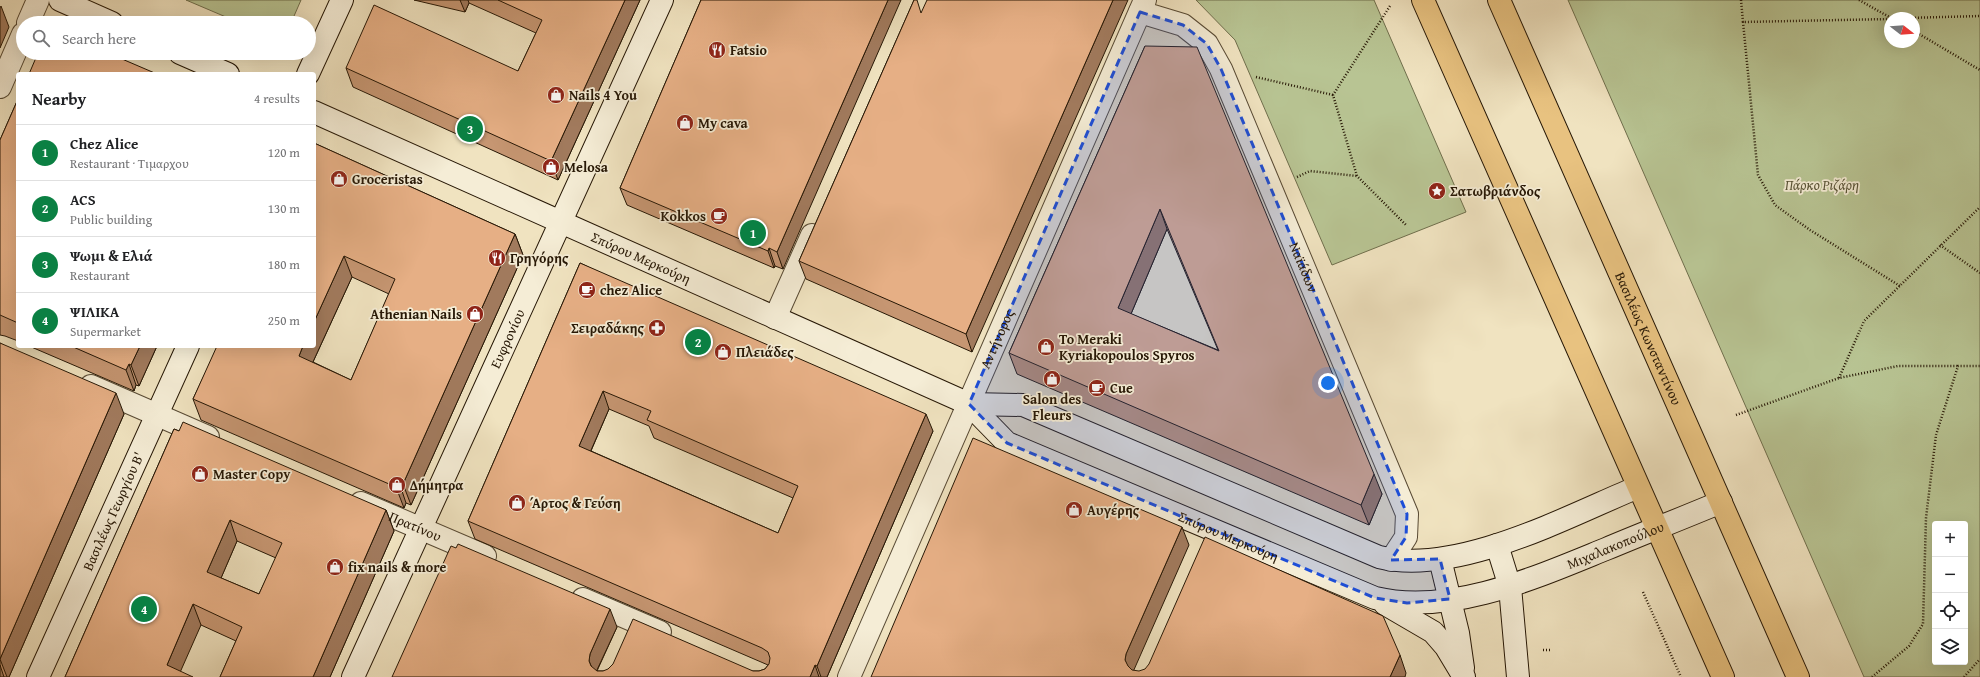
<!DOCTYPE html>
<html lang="en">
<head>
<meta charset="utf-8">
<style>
  :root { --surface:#fff; --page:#f6f6f6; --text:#202124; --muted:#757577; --line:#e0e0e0; --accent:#0b8043 }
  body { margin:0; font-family:"Gentium Book Plus",serif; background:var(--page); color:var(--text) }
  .controls { position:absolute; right:12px; bottom:12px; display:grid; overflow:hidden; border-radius:4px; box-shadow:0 4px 16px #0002 }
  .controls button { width:36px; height:36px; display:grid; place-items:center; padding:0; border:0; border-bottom:1px solid var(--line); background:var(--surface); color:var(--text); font:20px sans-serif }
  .compass { position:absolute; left:1884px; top:12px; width:36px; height:36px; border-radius:50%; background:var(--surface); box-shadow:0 4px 16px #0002; rotate:107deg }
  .you { position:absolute; left:1328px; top:383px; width:14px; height:14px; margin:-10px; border:3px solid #fff; border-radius:50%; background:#1a73e8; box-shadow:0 0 0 6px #1a73e833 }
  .badge { display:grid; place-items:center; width:26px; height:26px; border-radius:50%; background:var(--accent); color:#fff; font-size:13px; font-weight:700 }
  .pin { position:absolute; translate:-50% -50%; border:2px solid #fff; box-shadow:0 1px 4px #0006 }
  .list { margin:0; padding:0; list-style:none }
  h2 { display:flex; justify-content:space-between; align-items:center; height:52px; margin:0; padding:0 16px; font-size:17px }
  h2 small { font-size:13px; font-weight:400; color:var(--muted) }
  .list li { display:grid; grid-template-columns:26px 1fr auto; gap:12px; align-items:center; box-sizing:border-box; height:56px; padding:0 16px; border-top:1px solid var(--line) }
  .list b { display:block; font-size:15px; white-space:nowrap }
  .list p { margin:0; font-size:13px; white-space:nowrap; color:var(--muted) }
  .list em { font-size:13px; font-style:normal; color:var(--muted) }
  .icon { flex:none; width:22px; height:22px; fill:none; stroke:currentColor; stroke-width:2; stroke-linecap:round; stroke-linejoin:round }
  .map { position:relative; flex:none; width:1980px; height:677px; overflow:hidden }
  .search { position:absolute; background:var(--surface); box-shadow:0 4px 16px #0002; left:16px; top:16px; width:300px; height:44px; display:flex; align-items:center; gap:10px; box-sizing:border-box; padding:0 14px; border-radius:22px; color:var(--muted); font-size:15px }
  .panel { position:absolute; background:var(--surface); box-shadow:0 4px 16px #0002; left:16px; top:72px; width:300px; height:276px; border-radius:4px }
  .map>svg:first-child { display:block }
  .green { fill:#b8c493; stroke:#6f6e4c; fill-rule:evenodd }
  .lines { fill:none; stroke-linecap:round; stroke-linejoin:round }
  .street-casing { stroke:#584a34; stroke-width:24 }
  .secondary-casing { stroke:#261705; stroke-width:24 }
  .primary-casing { stroke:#261705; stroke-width:24 }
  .path { stroke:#261705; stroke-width:2.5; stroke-dasharray:1 2; stroke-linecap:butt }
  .street { stroke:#f5edd6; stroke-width:22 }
  .secondary { stroke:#f5edd6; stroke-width:22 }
  .primary { stroke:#e8c280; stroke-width:22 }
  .wall { fill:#c69672; stroke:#261705; fill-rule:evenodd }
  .shaded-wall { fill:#a17a5d; stroke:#261705 }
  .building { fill:#e6af85; stroke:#261705; fill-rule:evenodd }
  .marked { fill:#1d4ed8; fill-opacity:0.2; stroke:#1d4ed8; stroke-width:3; stroke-dasharray:8 5; stroke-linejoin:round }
  .labels { text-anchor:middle; stroke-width:3.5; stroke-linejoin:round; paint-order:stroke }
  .poi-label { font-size:14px; font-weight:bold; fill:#261705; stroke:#f5edd6; text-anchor:start }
  .park-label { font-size:14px; font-style:italic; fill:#595437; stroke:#f5edd6 }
  .street-label { font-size:14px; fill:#261705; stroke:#f5edd6 }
</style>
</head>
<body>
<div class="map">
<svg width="1980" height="677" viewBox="0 0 1980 677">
  <rect width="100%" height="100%" fill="#f0e3c0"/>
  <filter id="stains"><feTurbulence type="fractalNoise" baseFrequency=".005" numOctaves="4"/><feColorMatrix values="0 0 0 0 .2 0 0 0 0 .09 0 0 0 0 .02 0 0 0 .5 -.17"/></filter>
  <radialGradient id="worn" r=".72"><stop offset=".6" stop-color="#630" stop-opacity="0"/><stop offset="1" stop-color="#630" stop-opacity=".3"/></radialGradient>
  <g class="green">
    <polygon points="186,0 301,0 291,23 240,23"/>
    <polygon points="1196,0 1374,0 1466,212 1332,265 1235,40"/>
    <path d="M1568 0H1980V677H1864ZM1890 18H1914V42H1890ZM1935 524H1965V662H1935Z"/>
  </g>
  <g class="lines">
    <defs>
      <g id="street">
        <path id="s1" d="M1140 12 1183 25 1207 44 1221 69 1407 514 1406 537 1391 560"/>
        <polyline points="28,23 38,0"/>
        <polyline points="0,87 23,34"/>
        <polyline points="775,318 812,235"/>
        <polyline points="91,386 208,437"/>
        <path id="s2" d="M361 503 485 556"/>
        <polyline points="583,599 660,632"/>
        <path id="s3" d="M849 677 1145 0"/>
      </g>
      <g id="secondary">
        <polyline points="60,0 112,23"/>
        <polyline points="180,53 228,74"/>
        <polyline points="308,74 342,0"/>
        <path id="s4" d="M314 112 969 404 1007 443 1375 598C1450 616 1537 577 1606 549 1644 533 1683 518 1721 502"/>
        <path d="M969 404 1023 405 1379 557C1457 576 1566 517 1638 487"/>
        <polyline points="1497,545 1510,587 1518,677"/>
        <polyline points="1440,559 1458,633 1463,668"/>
        <polyline points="1385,604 1433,632 1446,647 1464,677"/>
        <path id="s5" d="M38 677 188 346"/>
        <path id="s6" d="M353 677 662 0"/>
      </g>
      <g id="primary">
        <polyline points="1423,0 1723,677"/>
        <path id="s7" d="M1499 0 1798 677"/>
      </g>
    </defs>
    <use href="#street" class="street-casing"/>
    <use href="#secondary" class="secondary-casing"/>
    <use href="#primary" class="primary-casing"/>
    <g class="path">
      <polyline points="1741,0 1743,22 1890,19"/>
      <polyline points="1859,0 1891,18"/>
      <polyline points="1390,6 1333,95 1357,176 1406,225"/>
      <polyline points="1906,18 1980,16"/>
      <polyline points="1743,22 1758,175 1775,205 1810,230 1900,286"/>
      <polyline points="1914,31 1980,70"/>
      <polyline points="1256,77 1333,95"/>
      <polyline points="1297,177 1310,171 1357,176"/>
      <polyline points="1940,245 1980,273"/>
      <polyline points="1839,378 1864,321 1980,207"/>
      <polyline points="1736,415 1839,378 1898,366 1958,366"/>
      <polyline points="1643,592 1681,677"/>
      <polyline points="1543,650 1550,650"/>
      <polyline points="1872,677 1909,646 1923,624 1926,518 1936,435 1958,366 1980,366"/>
      <polyline points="1964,677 1980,659"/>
    </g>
    <use href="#street" class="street"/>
    <use href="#secondary" class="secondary"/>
    <use href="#primary" class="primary"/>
  </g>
  <g class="wall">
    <polygon points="414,0 640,0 558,180 353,87 346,68 518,71 536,33 469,3 465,12"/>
    <polygon points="701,0 783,269 775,266 774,268 627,205 620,188"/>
    <polygon points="914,0 972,352 806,279 799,261"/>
    <path d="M1145 46 1382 494 1369 525 1017 374 1009 353ZM1167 229 1218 350 1131 314Z"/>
    <polygon points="18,99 18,341 5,336 0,335 0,140"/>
    <path d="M314 143 515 234 523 255 411 505 406 503 404 508 201 420 193 399ZM352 277 389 294 351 380 313 362Z"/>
    <path d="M580 263 933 431 827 677H392L617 627 597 671H759L765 669 768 665 475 539 468 521ZM609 409 649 426 654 438 793 498 778 533 591 451Z"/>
    <polygon points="0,343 124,414 9,677 0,677"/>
    <polygon points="29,346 157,346 139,386 136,385 134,391"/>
    <path d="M174 429 386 510 394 531 330 677H220L236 641 201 625 65 677ZM237 541 276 558 259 594 221 578Z"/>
  </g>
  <g class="shaded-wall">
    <polygon points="460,0 468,0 469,3 465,12"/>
    <polygon points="625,0 640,0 558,180 551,161"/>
    <polygon points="888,0 901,0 783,269 777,252"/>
    <polygon points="1113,0 1128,0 972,352 966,334"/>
    <polygon points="1,6 9,27 0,48 0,8"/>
    <polygon points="1160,209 1167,229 1125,328 1118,308"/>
    <polygon points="515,234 523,255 411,505 403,484"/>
    <polygon points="769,248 775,266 774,268 768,251"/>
    <polygon points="344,256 352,277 306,377 299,356 303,346 314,346 314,322"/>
    <polygon points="140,346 157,346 139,386 131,365"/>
    <polygon points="129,364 136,385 134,391 126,370"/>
    <polygon points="603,391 609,409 585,464 579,446"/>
    <polygon points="116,393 124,414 9,677 7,677 0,659"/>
    <polygon points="926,414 933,431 827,677 821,677 817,666"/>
    <polygon points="1374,474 1382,494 1369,525 1361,505"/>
    <polygon points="399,482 406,503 404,508 396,487"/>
    <polygon points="386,510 394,531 330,677 313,677"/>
    <polygon points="230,520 237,541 215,592 207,572"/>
    <polygon points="1182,527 1189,545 1133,672 1132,677 1125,660 1126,654"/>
    <polygon points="193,604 201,625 178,677 167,665"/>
    <polygon points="610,609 617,627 596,672 596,677 589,661 590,654"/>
    <polygon points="1400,655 1406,673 1405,677 1390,677"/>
    <polygon points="0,665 4,677 0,677"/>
    <polygon points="815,665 819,677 810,677"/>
  </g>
  <g class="building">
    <polygon points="498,0 625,0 551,161 346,68 374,5 518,71 542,20"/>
    <polygon points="701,0 888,0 777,252 769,248 768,251 620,188"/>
    <polygon points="914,0 917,0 921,13 927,0 1113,0 966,334 799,261"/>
    <path d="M1145 46 1197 47 1374 474 1361 505 1009 353ZM1160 209 1219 351 1118 308Z"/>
    <polygon points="38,53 108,53 157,74 29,74"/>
    <polygon points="18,99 18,323 0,315 0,140"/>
    <polygon points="314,143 515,234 403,484 399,482 396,487 193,399 217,346 303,346 299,356 351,380 395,279 344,256 314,322"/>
    <path d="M580 263 926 414 817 666 815 665 810 677H392L451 546 456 548 458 544 610 609 590 654 589 661 591 666 597 671H603L608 669 613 664 633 619 753 671H759L765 669 769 664 770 658 768 652 762 648 468 521ZM603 391 651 411 647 420 798 486 778 533 579 446Z"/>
    <polygon points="0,343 116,393 0,659"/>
    <polygon points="71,346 140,346 131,365 129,364 126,370"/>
    <path d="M183 422 386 510 313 677H220L242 627 193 604 167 665 193 677H65L174 429 179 431ZM230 520 282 543 259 594 207 572Z"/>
    <polygon points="973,438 1182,527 1126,654 1125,660 1128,666 1132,670 1139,671 1145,669 1149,664 1205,537 1383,616 1400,655 1390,677 871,677"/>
  </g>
  <path class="marked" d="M1140 12 1183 25 1207 44 1221 69 1407 514 1406 537 1391 560 1440 559 1450 599 1407 603 1375 598 1007 443 969 404Z"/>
  <defs>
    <symbol id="restaurant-disc" viewBox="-11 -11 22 22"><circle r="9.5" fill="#8f2418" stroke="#f5edd6"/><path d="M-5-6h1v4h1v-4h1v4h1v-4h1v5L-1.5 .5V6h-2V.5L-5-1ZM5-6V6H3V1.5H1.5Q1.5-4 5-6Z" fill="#fff"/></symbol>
    <symbol id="shop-disc" viewBox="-11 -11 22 22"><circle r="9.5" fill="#8f2418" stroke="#f5edd6"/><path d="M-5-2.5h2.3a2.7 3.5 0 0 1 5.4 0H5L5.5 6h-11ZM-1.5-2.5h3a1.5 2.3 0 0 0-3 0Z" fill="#fff"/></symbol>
    <symbol id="sight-disc" viewBox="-11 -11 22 22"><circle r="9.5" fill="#8f2418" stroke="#f5edd6"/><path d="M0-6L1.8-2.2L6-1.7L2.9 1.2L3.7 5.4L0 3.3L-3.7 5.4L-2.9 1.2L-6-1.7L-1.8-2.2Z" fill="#fff"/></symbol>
    <symbol id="cafe-disc" viewBox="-11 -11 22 22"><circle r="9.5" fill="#8f2418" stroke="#f5edd6"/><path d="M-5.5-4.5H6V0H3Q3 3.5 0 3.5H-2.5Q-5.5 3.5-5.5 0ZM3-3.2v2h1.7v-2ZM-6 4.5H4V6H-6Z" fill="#fff"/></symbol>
    <symbol id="pharmacy-disc" viewBox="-11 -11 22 22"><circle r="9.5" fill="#8f2418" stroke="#f5edd6"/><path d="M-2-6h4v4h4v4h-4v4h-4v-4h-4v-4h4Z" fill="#fff"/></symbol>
  </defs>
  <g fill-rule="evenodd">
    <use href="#restaurant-disc" x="707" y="40" width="20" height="20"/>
    <use href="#shop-disc" x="546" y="85" width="20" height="20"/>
    <use href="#shop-disc" x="675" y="113" width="20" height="20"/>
    <use href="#shop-disc" x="541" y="157" width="20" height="20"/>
    <use href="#shop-disc" x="329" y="169" width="20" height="20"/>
    <use href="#sight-disc" x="1427" y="181" width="20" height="20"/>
    <use href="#cafe-disc" x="709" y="206" width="20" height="20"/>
    <use href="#restaurant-disc" x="487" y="248" width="20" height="20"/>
    <use href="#cafe-disc" x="577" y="280" width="20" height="20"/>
    <use href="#shop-disc" x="465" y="304" width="20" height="20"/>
    <use href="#pharmacy-disc" x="647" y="318" width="20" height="20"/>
    <use href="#shop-disc" x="1036" y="337" width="20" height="20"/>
    <use href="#shop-disc" x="713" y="342" width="20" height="20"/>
    <use href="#shop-disc" x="1042" y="369" width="20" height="20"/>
    <use href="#cafe-disc" x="1087" y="378" width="20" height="20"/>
    <use href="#shop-disc" x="190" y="464" width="20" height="20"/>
    <use href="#shop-disc" x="387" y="475" width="20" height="20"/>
    <use href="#shop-disc" x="507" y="493" width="20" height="20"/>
    <use href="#shop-disc" x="1064" y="500" width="20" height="20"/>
    <use href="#shop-disc" x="325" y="557" width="20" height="20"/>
  </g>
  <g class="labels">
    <g class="poi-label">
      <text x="730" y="55">Fatsio</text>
      <text x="569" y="100">Nails 4 You</text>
      <text x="698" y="128">My cava</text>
      <text x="564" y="172">Melosa</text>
      <text x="352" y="184">Groceristas</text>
      <text x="1450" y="196">Σατωβριάνδος</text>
      <text x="706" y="221" text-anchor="end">Kokkos</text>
      <text x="510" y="263">Γρηγόρης</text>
      <text x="600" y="295">chez Alice</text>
      <text x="462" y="319" text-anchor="end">Athenian Nails</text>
      <text x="644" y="333" text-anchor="end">Σειραδάκης</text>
      <text x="1059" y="344">To Meraki<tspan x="1059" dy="16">Kyriakopoulos Spyros</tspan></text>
      <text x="736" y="357">Πλειάδες</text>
      <text x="1110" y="393">Cue</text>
      <text x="1052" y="404" text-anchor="middle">Salon des<tspan x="1052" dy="16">Fleurs</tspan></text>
      <text x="213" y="479">Master Copy</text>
      <text x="410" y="490">Δήμητρα</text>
      <text x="530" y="508">Άρτος &amp; Γεύση</text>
      <text x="1087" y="515">Αυγέρης</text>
      <text x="348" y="572">fix nails &amp; more</text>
    </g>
    <g class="park-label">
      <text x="1822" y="190">Πάρκο Ριζάρη</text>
    </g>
    <g class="street-label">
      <text dy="5" stroke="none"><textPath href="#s4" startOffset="358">Σπύρου Μερκούρη</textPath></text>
      <text dy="5" stroke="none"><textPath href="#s1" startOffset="319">Ναϊάδων</textPath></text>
      <text dy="5" stroke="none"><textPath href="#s6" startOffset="372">Ευφρονίου</textPath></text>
      <text dy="5" stroke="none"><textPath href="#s3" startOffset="369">Αντήνορος</textPath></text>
      <text dy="5" stroke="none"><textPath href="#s7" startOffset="370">Βασιλέως Κωνσταντίνου</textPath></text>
      <text dy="5" stroke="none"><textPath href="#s5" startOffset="182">Βασιλέως Γεωργίου Β'</textPath></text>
      <text dy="5" stroke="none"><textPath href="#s2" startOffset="59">Πρατίνου</textPath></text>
      <text dy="5" stroke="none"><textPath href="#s4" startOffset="1012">Σπύρου Μερκούρη</textPath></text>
      <text dy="5" stroke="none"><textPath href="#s4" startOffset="1421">Μιχαλακοπούλου</textPath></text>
    </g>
  </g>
  <rect width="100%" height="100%" filter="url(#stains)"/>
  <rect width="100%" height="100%" fill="url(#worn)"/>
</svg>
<div class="controls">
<button>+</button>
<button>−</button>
<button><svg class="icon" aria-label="locate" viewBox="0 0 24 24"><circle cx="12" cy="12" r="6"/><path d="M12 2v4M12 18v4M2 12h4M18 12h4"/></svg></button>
<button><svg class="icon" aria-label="layers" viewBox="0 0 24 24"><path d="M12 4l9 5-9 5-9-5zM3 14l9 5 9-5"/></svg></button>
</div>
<svg class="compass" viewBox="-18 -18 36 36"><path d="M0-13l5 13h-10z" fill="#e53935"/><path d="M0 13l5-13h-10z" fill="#757577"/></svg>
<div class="you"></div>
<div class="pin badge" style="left:753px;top:233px">1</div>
<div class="pin badge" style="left:698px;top:342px">2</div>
<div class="pin badge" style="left:470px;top:129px">3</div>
<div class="pin badge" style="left:144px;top:609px">4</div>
<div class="search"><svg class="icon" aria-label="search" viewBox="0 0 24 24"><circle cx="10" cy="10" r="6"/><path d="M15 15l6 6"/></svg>Search here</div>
<section class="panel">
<h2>Nearby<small>4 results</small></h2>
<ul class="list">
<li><span class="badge">1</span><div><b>Chez Alice</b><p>Restaurant · Τιμαρχου</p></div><em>120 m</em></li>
<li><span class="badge">2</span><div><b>ACS</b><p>Public building</p></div><em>130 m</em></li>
<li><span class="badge">3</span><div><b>Ψωμι &amp; Ελιά</b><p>Restaurant</p></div><em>180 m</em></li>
<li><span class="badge">4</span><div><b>ΨΙΛΙΚΑ</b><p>Supermarket</p></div><em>250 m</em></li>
</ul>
</section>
</div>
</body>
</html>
